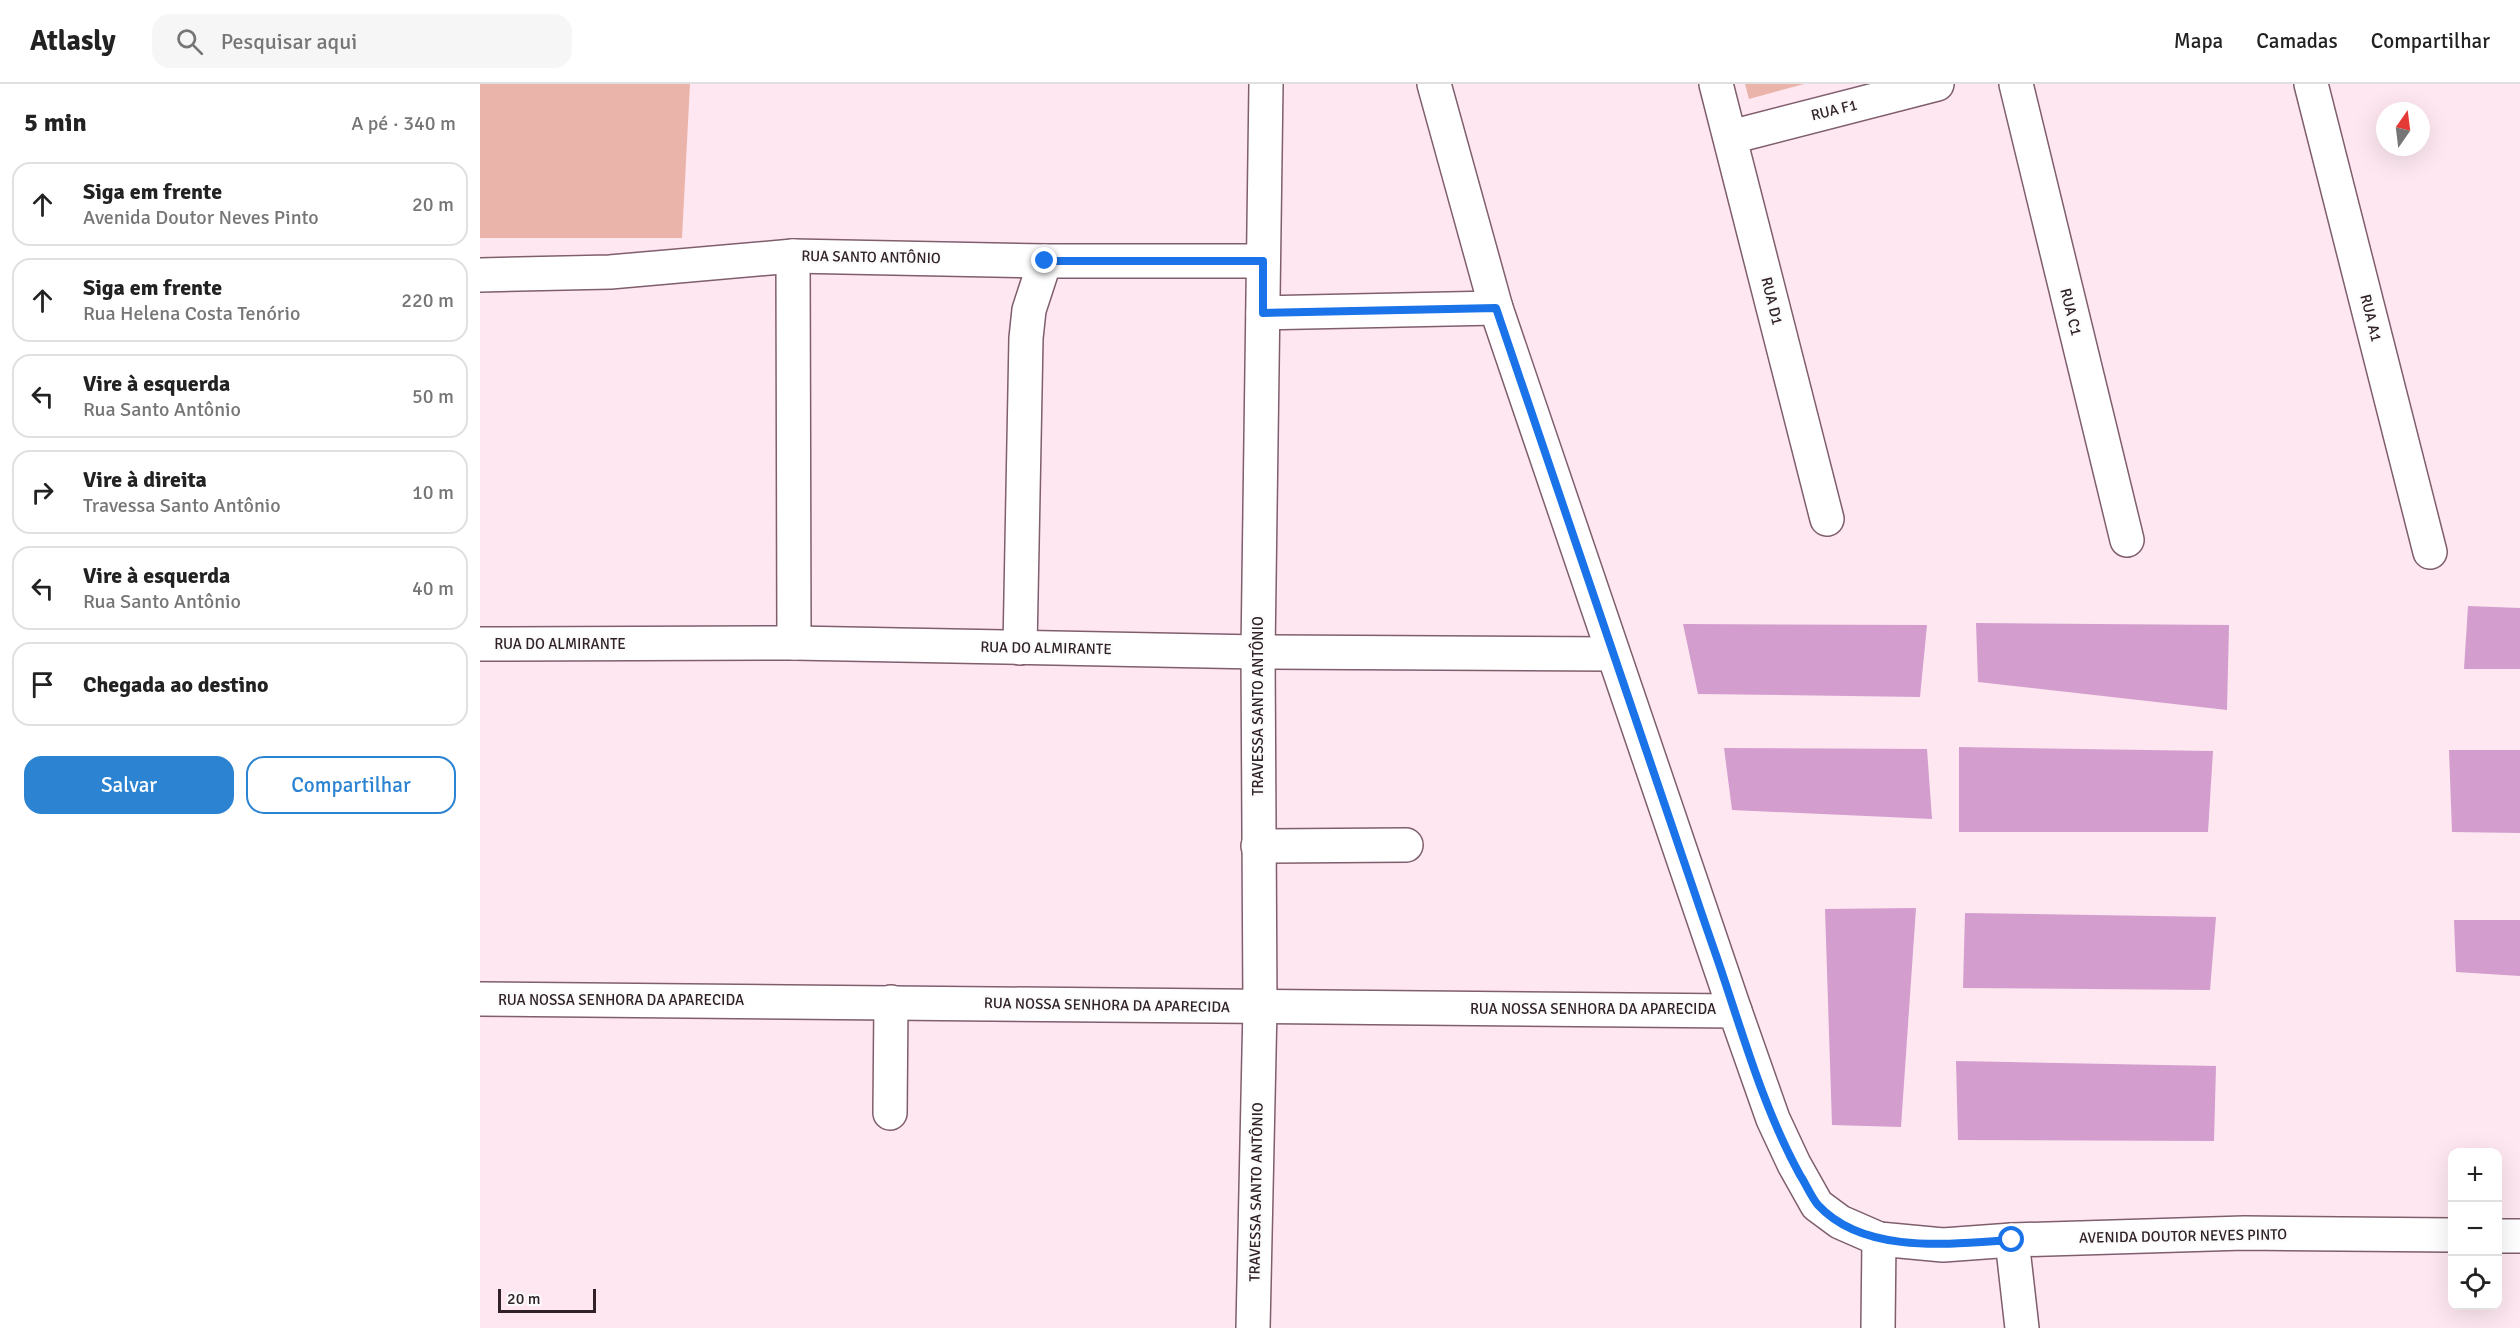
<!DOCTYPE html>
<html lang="pt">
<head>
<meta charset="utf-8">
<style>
  :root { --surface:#fff; --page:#f6f6f6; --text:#222; --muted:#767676; --line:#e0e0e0; --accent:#2b83d1 }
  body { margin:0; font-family:Signika,sans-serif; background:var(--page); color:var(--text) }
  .controls { position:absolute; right:18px; bottom:18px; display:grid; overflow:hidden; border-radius:12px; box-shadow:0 6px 24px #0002 }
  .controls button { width:54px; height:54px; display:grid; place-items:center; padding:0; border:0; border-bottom:2px solid var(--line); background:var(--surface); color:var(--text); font:30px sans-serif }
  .compass { position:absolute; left:1896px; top:18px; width:54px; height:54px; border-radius:50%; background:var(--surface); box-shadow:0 6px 24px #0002; rotate:14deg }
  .scale { position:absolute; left:18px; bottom:15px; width:98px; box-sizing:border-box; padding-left:6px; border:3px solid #302228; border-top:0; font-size:16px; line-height:21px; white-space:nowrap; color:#302228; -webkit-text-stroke:4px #fbfbfb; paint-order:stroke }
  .stop { position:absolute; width:18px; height:18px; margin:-14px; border:4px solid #1a73e8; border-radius:50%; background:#fff }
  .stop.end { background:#1a73e8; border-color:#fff; box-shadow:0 2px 6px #0008 }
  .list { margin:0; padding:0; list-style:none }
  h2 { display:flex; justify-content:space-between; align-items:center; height:78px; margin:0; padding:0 24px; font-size:26px }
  h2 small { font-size:20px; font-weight:400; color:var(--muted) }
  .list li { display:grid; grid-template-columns:39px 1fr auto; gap:18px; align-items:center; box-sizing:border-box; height:84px; margin:0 12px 12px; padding:0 12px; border:2px solid var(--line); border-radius:18px }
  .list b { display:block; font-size:22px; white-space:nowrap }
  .list p { margin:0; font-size:20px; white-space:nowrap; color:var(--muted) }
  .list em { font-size:20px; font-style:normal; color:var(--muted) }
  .actions { display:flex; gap:12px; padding:18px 24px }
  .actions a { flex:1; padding:14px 0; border:2px solid var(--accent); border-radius:18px; text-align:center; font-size:21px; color:var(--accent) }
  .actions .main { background:var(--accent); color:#fff }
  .icon { flex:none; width:33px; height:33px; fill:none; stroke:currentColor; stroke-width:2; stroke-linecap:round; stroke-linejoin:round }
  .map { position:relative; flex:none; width:2040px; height:1244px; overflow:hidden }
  header { display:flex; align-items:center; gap:36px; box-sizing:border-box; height:84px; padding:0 30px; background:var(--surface); border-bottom:2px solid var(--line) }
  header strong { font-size:28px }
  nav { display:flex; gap:33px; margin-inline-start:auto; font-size:21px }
  .search { width:420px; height:54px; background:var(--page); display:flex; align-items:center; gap:15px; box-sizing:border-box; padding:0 21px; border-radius:18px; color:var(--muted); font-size:22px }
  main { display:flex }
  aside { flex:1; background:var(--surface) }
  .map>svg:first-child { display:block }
  .green { fill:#ebb4aa }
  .building { fill:#d39ece }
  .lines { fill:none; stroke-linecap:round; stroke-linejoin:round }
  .minor-casing { stroke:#7f5e6d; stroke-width:36 }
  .tertiary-casing { stroke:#7f5e6d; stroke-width:36 }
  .minor { stroke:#fff; stroke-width:33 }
  .tertiary { stroke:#fff; stroke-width:33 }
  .route { stroke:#1a73e8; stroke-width:8 }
  .labels { text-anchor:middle; stroke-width:4.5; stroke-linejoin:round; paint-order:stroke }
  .street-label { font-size:15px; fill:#302228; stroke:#fbfbfb }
</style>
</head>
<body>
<header>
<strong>Atlasly</strong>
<div class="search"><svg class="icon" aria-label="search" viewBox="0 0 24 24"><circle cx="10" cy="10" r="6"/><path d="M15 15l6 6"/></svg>Pesquisar aqui</div>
<nav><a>Mapa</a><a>Camadas</a><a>Compartilhar</a></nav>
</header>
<main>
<aside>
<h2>5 min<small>A pé · 340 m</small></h2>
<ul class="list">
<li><svg class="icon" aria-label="ahead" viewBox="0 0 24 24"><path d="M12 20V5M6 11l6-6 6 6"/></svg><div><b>Siga em frente</b><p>Avenida Doutor Neves Pinto</p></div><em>20 m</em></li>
<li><svg class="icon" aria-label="ahead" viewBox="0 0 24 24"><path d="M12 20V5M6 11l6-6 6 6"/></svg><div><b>Siga em frente</b><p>Rua Helena Costa Tenório</p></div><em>220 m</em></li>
<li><svg class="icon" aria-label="left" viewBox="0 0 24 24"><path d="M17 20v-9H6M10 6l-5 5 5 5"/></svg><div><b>Vire à esquerda</b><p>Rua Santo Antônio</p></div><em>50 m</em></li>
<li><svg class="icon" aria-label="right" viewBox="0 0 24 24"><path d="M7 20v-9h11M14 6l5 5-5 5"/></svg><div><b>Vire à direita</b><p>Travessa Santo Antônio</p></div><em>10 m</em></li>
<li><svg class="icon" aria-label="left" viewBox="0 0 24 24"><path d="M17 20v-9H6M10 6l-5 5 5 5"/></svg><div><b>Vire à esquerda</b><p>Rua Santo Antônio</p></div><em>40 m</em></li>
<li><svg class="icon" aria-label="arrive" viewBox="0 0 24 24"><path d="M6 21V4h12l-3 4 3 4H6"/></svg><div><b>Chegada ao destino</b></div></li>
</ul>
<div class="actions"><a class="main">Salvar</a><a>Compartilhar</a></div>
</aside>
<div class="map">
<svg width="2040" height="1244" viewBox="0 0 2040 1244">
  <rect width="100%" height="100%" fill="#fee7f1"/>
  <g class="green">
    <polygon points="0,0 210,0 202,154 0,154"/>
    <polygon points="1265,0 1324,0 1269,15"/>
  </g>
  <g class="building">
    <polygon points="1988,522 2040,524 2040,585 1984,585"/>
    <polygon points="1496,539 1749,541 1747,626 1498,598"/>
    <polygon points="1203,540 1447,541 1440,613 1218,610"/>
    <polygon points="1479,663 1733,667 1728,748 1479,748"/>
    <polygon points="1244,664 1447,665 1452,735 1252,726"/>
    <polygon points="1969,666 2040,666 2040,749 1972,748"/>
    <polygon points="1436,824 1421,1043 1352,1041 1345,825"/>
    <polygon points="1485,829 1736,833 1730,906 1483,904"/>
    <polygon points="1974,836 2040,836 2040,892 1976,888"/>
    <polygon points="1476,977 1736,982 1734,1057 1478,1056"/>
  </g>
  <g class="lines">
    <defs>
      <g id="minor">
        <polyline points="954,0 1016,224 1255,927"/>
        <polyline points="1236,0 1347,435"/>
        <polyline points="1536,0 1647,456"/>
        <polyline points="1831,0 1950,468"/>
        <polyline points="1251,53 1457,0"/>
        <polyline points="313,172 314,559"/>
        <polyline points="0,191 130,188 313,172 565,177 783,177"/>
        <polyline points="783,229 1016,224"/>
        <polyline points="0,560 314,559 778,568 1132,570"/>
        <polyline points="540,564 546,254 549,226 565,177"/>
        <polyline points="778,762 926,761"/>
        <polyline points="410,1029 411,918"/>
        <polyline points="1532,1156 1542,1244"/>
        <polyline points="773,1244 780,923 778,568 786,0"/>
        <polyline points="1398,1244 1399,1155"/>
      </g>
      <g id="tertiary">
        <polyline points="0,915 1255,927 1293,1035 1314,1080 1337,1121 1360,1138 1399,1155 1463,1161 1532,1156 1764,1149 1972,1151"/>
        <polyline points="2018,1152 2040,1152"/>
      </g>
    </defs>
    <use href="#minor" class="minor-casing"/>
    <use href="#tertiary" class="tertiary-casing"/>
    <use href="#minor" class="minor"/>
    <use href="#tertiary" class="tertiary"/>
  </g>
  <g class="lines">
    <path class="route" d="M565 177H783V229L1016 224C1090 441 1162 658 1237 874 1262 947 1283 1024 1320 1091 1326 1100 1331 1113 1338 1121 1384 1171 1471 1160 1532 1156"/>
  </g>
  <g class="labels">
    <g class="street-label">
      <text transform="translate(1354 26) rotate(-14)" y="5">RUA F1</text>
      <text transform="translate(391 173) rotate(1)" y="5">RUA SANTO ANTÔNIO</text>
      <text transform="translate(1292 217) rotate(76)" y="5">RUA D1</text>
      <text transform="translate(1591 228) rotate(76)" y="5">RUA C1</text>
      <text transform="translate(1891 234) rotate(76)" y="5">RUA A1</text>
      <text x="80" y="565">RUA DO ALMIRANTE</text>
      <text transform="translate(566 564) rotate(1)" y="5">RUA DO ALMIRANTE</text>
      <text transform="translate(778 622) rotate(-90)" y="5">TRAVESSA SANTO ANTÔNIO</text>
      <text x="141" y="921">RUA NOSSA SENHORA DA APARECIDA</text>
      <text transform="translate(627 921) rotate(1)" y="5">RUA NOSSA SENHORA DA APARECIDA</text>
      <text x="1113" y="930">RUA NOSSA SENHORA DA APARECIDA</text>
      <text transform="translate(776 1108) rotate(-89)" y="5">TRAVESSA SANTO ANTÔNIO</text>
      <text transform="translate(1703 1152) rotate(-1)" y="5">AVENIDA DOUTOR NEVES PINTO</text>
    </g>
  </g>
</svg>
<div class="controls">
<button>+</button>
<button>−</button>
<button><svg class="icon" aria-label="locate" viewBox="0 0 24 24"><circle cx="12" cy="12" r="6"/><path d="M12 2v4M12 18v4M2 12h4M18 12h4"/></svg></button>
</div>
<svg class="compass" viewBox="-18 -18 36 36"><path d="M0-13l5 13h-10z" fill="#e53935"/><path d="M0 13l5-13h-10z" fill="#767676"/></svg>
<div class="scale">20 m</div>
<div class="stop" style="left:1532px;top:1156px"></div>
<div class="stop end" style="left:565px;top:177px"></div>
</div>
</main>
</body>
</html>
